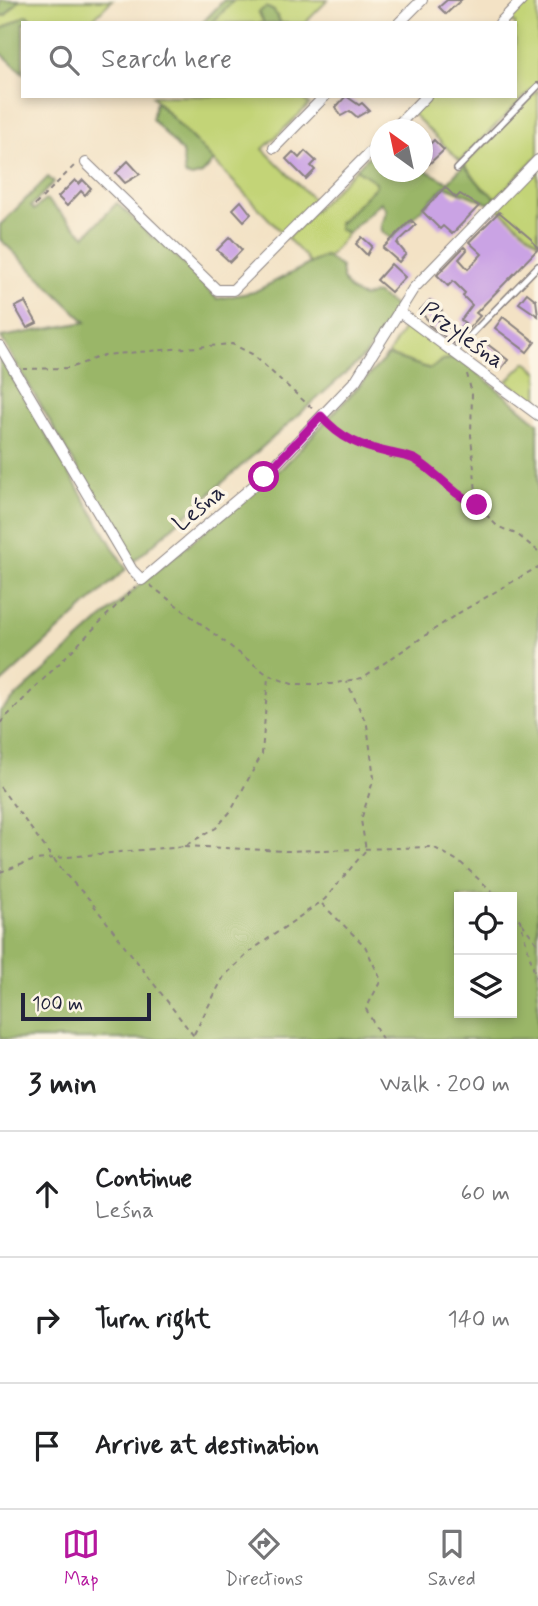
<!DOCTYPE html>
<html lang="en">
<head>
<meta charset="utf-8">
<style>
  :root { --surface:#fff; --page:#f2f2f2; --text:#202124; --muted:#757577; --line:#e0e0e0; --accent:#b5179e }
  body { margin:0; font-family:Mynerve,sans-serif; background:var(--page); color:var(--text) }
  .controls { position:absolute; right:21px; bottom:21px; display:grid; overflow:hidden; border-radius:0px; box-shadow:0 4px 10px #0003 }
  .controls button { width:63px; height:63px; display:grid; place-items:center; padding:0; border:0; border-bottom:2px solid var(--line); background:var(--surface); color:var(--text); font:35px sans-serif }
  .compass { position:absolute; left:370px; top:119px; width:63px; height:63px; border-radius:50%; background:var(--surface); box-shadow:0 4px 10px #0003; rotate:327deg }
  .scale { position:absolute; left:21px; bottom:18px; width:130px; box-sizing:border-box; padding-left:7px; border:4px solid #22223b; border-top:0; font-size:19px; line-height:24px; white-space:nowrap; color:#22223b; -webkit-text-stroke:5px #fcf5e5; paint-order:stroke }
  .stop { position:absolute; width:21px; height:21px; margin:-16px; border:5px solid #b5179e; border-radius:50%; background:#fff }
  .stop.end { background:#b5179e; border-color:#fff; box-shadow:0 2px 7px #0008 }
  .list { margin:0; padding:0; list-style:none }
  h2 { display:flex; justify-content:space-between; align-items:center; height:91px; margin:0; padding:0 28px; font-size:30px }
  h2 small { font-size:23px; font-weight:400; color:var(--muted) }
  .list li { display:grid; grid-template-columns:46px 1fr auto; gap:21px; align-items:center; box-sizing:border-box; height:126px; padding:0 28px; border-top:2px solid var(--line) }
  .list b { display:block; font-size:26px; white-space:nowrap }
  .list p { margin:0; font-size:23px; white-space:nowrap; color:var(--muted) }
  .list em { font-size:23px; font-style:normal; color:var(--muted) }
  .icon { flex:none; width:38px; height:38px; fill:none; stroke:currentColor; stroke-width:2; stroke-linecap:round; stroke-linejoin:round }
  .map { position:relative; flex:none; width:538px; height:1039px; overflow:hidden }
  .search { position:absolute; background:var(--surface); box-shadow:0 4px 10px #0003; left:21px; right:21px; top:21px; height:77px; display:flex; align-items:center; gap:18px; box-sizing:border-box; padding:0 24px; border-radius:0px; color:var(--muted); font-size:26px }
  .sheet { height:469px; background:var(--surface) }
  nav { display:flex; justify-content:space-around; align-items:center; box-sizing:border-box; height:98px; border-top:2px solid var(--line); background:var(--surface); font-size:19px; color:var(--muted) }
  nav a { display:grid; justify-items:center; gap:4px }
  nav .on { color:var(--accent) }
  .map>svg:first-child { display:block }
  .green { fill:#c3d477; stroke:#727b59; stroke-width:2 }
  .forest { fill:#9ab668; stroke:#5e6c52; stroke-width:2; fill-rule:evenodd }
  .building { fill:#caa3e4 }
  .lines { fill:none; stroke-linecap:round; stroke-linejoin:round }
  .service-casing { stroke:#8a8280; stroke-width:8 }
  .minor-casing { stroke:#8a8280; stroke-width:12 }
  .path { stroke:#8a8280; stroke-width:2; stroke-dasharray:5 5; stroke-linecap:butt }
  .service { stroke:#fff; stroke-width:5 }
  .minor { stroke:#fff; stroke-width:10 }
  .route { stroke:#b5179e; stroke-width:9 }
  .labels { text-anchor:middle; stroke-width:7; stroke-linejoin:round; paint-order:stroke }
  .street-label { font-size:23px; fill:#22223b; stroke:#fcf5e5 }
</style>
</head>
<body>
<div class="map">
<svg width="538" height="1039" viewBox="0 0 538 1039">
  <rect width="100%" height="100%" fill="#fcf5e5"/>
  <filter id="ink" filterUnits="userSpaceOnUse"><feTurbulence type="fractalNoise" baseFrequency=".0143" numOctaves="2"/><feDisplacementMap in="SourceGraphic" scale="14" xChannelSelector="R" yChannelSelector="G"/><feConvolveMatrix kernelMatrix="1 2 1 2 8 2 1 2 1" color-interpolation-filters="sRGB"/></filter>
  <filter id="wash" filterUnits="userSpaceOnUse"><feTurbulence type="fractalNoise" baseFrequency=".00686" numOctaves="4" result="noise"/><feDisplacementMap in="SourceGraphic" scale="28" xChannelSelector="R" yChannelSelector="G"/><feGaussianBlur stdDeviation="1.57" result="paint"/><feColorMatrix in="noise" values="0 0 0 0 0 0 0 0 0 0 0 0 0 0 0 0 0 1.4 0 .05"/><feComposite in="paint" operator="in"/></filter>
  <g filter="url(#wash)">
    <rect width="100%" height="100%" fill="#f3e2c5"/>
    <g class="green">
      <polygon points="18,0 112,0 89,23 36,23 27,15 0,30 0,15 5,16"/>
      <polygon points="234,0 328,0 305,23 281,23 277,15 259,13 264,23 212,23"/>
      <polygon points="526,0 538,0 538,83 460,161 412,113 429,96 515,96 515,23 503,23"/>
      <polygon points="538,90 538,155 496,198 482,187 464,165"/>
      <polygon points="152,96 301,96 309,105 263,149 317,203 283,234"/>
      <polygon points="538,165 538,242 496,207"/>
      <polygon points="356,169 377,182 376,186 339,223 339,229 348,233 328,258 325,256 309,264 306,257 287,238"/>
      <polygon points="407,323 460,358 443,360 431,369 388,355"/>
      <polygon points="526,362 538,372 538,401 535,404 507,381"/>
    </g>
    <g class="forest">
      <polygon points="0,0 18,0 18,2 5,16 0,15"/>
      <polygon points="224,0 234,0 212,23 202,23"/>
      <polygon points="266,7 274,11 281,23 264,23 259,12"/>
      <polygon points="27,15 36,23 23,23 23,73 0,52 0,30"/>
      <polygon points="156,101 214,161 202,174 192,177 185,175 182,152 152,119"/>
      <polygon points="373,152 380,155 380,172 423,169 448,182 464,165 482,187 496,198 490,204 445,186 392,239 382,232 381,224 387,211 381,202 348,233 339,229 339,224 376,186 376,182 356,169"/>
      <path d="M48 177 54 182 31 206 34 210 46 199 85 236 117 203 153 238 156 235 217 299 254 292 325 256 341 267C342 283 348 292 364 297L376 293 396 307 366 355 132 563 1 337 86 322 0 239V225Z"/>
      <path d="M388 355 430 369 443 360 460 358 538 423V1039H0V711L139 585 283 467ZM459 897H512V1013H459Z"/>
      <polygon points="0,357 126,569 0,684"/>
    </g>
    <g id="blocks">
      <g class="building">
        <polygon points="447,0 461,0 446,14 439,7"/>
        <polygon points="346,96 359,105 362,103 369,110 357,117 350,111 341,116 336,107"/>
        <polygon points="434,140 444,150 429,164 423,158 423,151"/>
        <polygon points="305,151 316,161 311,166 315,170 306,179 286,159 293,152 299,158"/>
        <polygon points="128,161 140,174 125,183 116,173"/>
        <polygon points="75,180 79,184 83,180 91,188 85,195 81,191 67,206 58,197"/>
        <polygon points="445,187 456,198 460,194 479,206 452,234 443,226 440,229 422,211"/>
        <polygon points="241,201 251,214 244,221 233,209"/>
        <polygon points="499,212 531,239 538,249 476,313 480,316 455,344 429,325 431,323 419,311 430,300 442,310 435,318 455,334 465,323 461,320 472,305 463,296 465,293 453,281 448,286 437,275 464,247 467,250 459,259 468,269 482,254 469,242"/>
        <polygon points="411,220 416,225 397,243 406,254 399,262 383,248"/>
        <polygon points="230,237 242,250 230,262 217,250"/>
        <polygon points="362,237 372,246 367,255 356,244"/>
        <polygon points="391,264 405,277 391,292 377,280"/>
        <polygon points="527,293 536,300 538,316 519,303"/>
        <polygon points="25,302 37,323 27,328 15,307"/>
        <polygon points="503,317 535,342 527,352 495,328"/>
        <polygon points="482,340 508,360 501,369 476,349"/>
      </g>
    </g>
  </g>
  <g filter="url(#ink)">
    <use href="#blocks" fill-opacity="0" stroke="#8a8280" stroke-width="2"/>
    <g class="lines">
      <defs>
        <g id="service">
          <polyline points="457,169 538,86"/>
          <polyline points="455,351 538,266"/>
        </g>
        <g id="minor">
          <polyline points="399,23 422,0"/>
          <polyline points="500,23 522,0"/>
          <polyline points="393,130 426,96"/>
          <polyline points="274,148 325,96"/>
          <polyline points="86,163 217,290 233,290 380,142"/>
          <polyline points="398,311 538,415"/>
          <polyline points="0,346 132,570 142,580 264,477 356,380 413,289 538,160"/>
        </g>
      </defs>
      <use href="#service" class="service-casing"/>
      <use href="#minor" class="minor-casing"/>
      <g class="path">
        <polyline points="35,205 76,164"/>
        <polyline points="23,369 70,368 104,355 232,344 252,354 315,411"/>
        <polyline points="467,374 472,394 471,435 477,504"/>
        <polyline points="326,422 336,433 354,444 413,458 438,476 454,494 477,505 497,526 518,535 538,551"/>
        <polyline points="150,585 268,675 292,684 331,684 362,678 457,614 538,567"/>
        <polyline points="0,723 135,587"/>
        <polyline points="0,787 65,874 89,899 196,1039"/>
        <polyline points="185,846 286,851 433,847 460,862 498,897"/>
        <polyline points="0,872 35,860 184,846 216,828 231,811 262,754 268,677"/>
        <polyline points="322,904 365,946 381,980 366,1009 382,1039"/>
        <polyline points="512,911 520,920 538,986"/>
        <polyline points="522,923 538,945"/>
        <polyline points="194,1034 224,976 252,950 325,899 366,850 361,820 374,778 367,725 347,682"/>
      </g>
      <use href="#service" class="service"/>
      <use href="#minor" class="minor"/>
    </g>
  </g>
  <g class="lines" filter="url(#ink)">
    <path class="route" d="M264 477 321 416C341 439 360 446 390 453 399 455 409 456 416 460 440 475 450 493 477 505"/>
  </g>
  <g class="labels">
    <g class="street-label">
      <text transform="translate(463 334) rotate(36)" y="8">Przyleśna</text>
      <text transform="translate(198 507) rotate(-40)" y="8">Leśna</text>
    </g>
  </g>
</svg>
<div class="controls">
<button><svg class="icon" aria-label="locate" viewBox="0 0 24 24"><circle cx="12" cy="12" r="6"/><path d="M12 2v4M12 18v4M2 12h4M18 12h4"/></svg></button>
<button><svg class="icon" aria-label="layers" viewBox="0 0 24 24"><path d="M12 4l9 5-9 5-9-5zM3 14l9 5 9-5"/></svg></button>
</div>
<svg class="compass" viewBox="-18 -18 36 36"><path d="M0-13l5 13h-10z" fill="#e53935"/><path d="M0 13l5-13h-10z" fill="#757577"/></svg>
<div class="scale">100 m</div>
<div class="stop" style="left:264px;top:477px"></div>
<div class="stop end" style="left:477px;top:505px"></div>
<div class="search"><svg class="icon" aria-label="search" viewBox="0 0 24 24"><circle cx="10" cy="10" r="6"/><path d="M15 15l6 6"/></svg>Search here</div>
</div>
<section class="sheet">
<h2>3 min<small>Walk · 200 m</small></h2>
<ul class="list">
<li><svg class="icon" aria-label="ahead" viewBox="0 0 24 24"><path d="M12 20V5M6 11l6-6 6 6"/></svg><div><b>Continue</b><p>Leśna</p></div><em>60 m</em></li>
<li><svg class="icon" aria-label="right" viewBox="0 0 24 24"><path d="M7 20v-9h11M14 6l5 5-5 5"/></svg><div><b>Turn right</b></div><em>140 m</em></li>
<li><svg class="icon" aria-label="arrive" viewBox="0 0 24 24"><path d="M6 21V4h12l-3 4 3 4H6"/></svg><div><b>Arrive at destination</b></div></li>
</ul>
</section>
<nav>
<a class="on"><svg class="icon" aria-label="map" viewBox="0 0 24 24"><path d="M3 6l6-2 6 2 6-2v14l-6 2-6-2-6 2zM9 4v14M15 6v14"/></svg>Map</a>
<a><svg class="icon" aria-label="directions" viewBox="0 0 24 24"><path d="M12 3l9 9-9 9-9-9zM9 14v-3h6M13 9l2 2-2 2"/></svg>Directions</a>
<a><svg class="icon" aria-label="saved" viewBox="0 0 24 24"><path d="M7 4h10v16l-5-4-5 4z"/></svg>Saved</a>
</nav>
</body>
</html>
